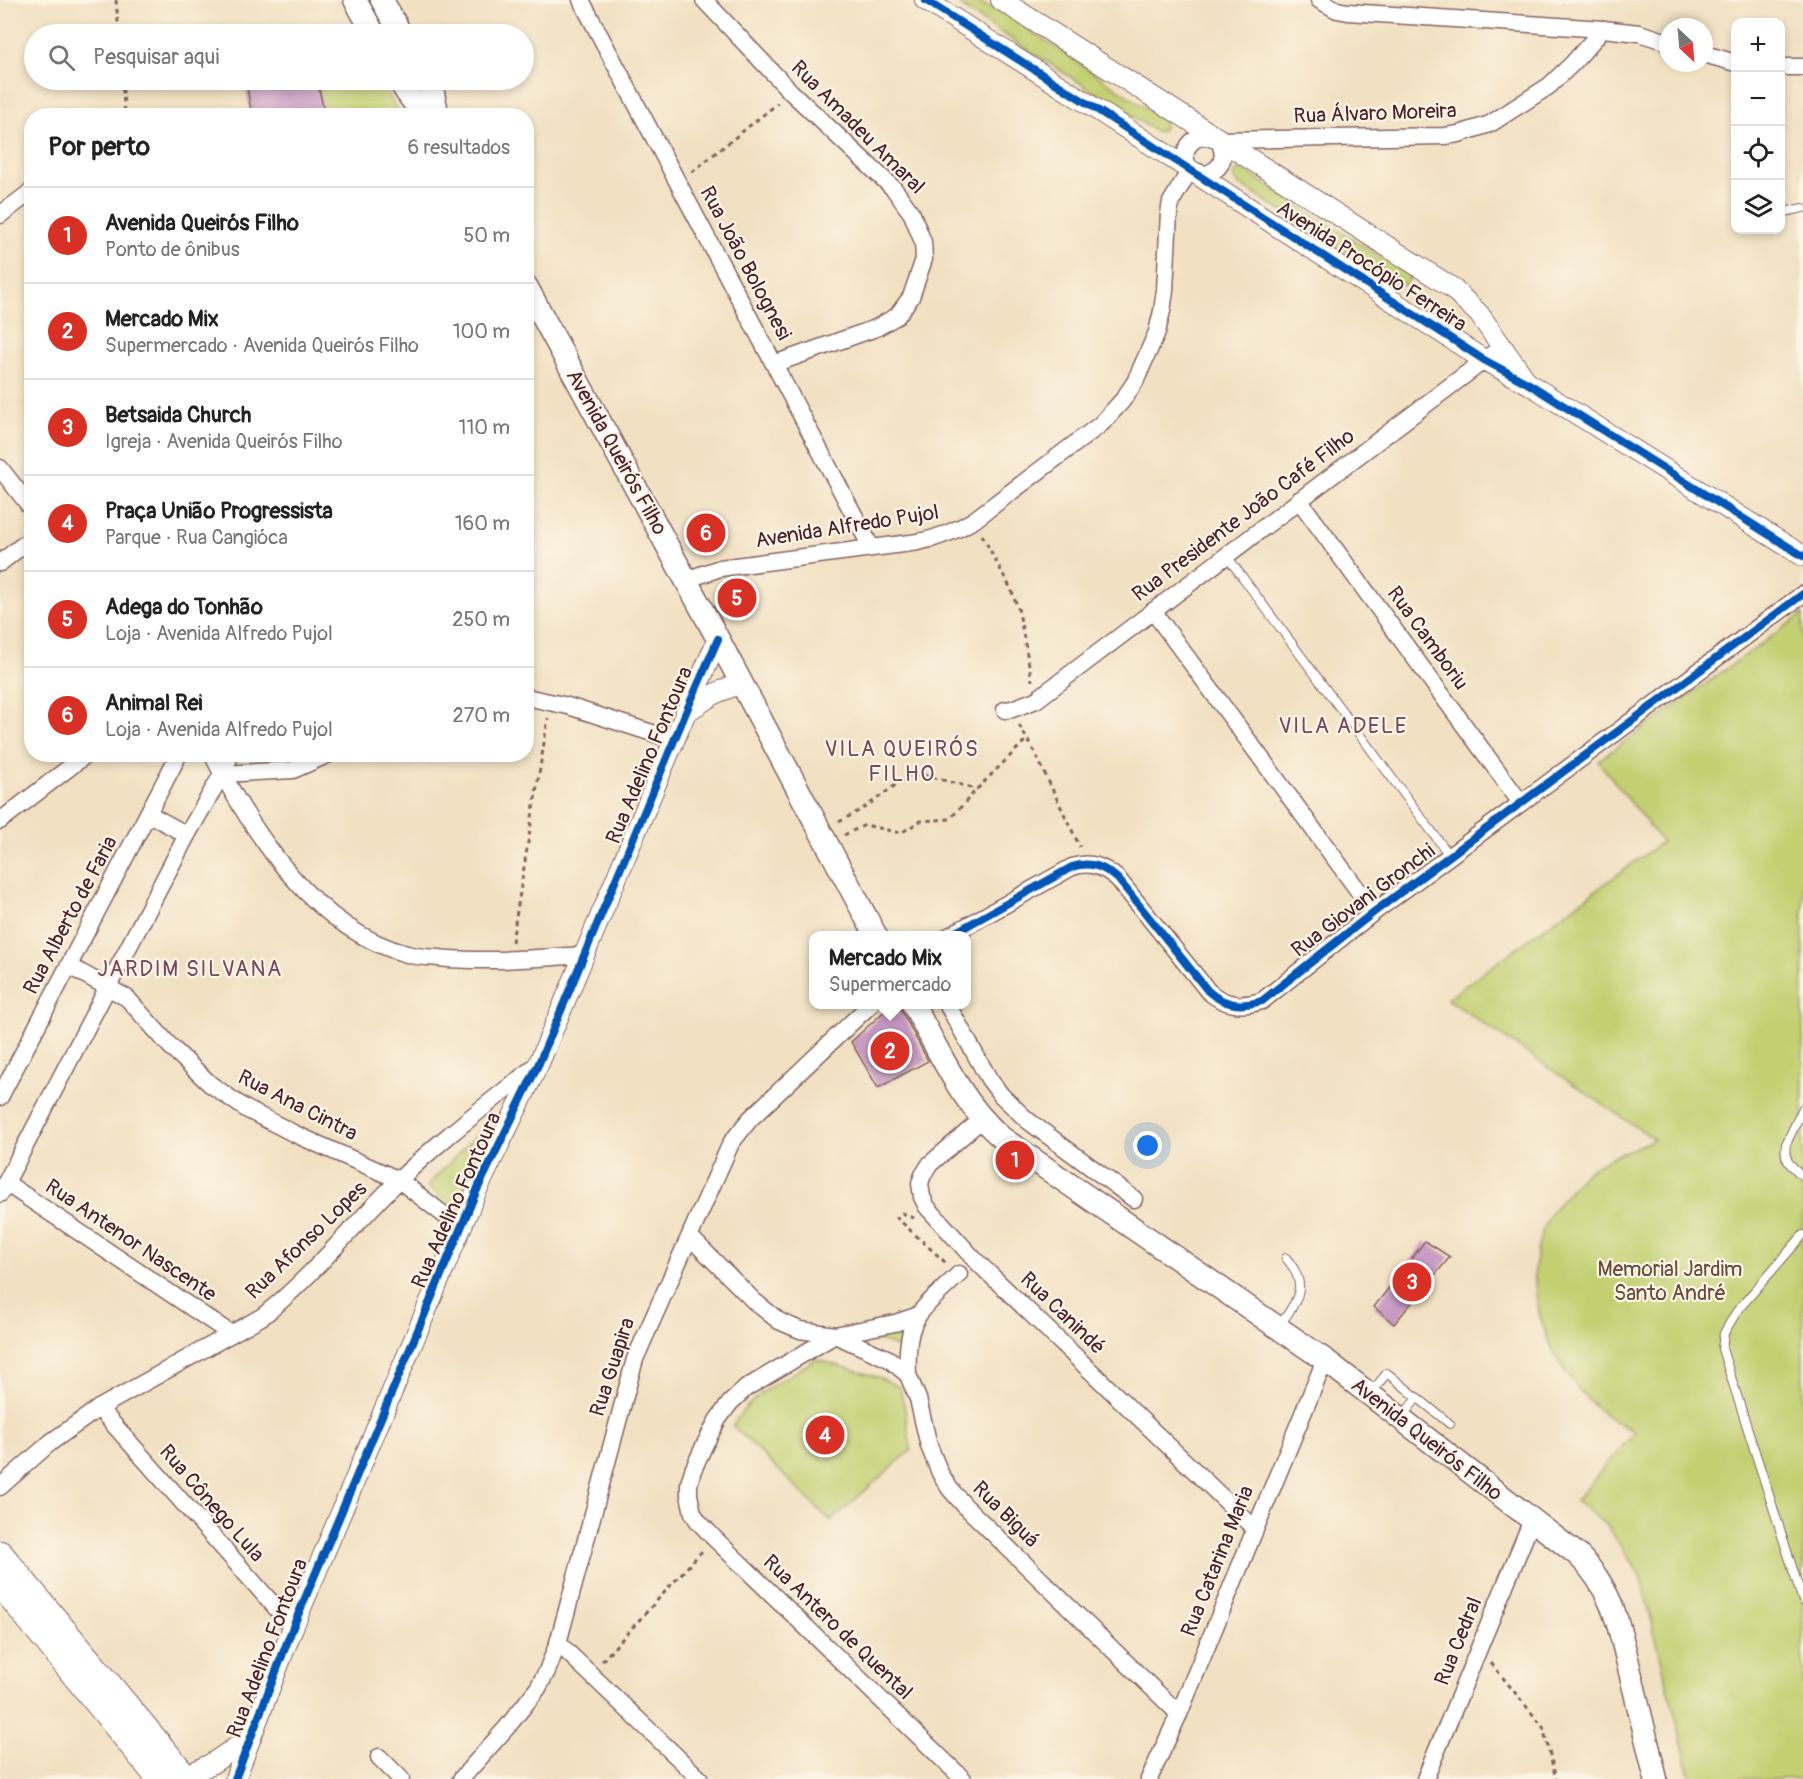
<!DOCTYPE html>
<html lang="pt">
<head>
<meta charset="utf-8">
<style>
  :root { --surface:#fff; --page:#f2f2f2; --text:#222; --muted:#767676; --line:#e0e0e0; --accent:#d93025 }
  body { margin:0; font-family:Pangolin,sans-serif; background:var(--page); color:var(--text) }
  .controls { position:absolute; right:18px; top:18px; display:grid; overflow:hidden; border-radius:12px; box-shadow:0 3px 9px #0003 }
  .controls button { width:54px; height:54px; display:grid; place-items:center; padding:0; border:0; border-bottom:2px solid var(--line); background:var(--surface); color:var(--text); font:30px sans-serif }
  .compass { position:absolute; left:1659px; top:18px; width:54px; height:54px; border-radius:50%; background:var(--surface); box-shadow:0 3px 9px #0003; rotate:154deg }
  .you { position:absolute; left:1148px; top:1146px; width:21px; height:21px; margin:-15px; border:4px solid #fff; border-radius:50%; background:#1a73e8; box-shadow:0 0 0 9px #1a73e833 }
  .badge { display:grid; place-items:center; width:39px; height:39px; border-radius:50%; background:var(--accent); color:#fff; font-size:20px; font-weight:700 }
  .pin { position:absolute; translate:-50% -50%; border:3px solid #fff; box-shadow:0 2px 6px #0006 }
  .popup { position:absolute; left:809px; top:931px; width:162px; height:78px; box-sizing:border-box; display:grid; place-content:center; border-radius:12px; background:var(--surface); filter:drop-shadow(0 2px 4px #0005); font-size:20px; white-space:nowrap; color:var(--muted) }
  .popup b { font-size:22px; color:var(--text) }
  .popup::after { content:''; position:absolute; left:50%; top:100%; margin-left:-12px; border:12px solid transparent; border-top-color:var(--surface) }
  .list { margin:0; padding:0; list-style:none }
  h2 { display:flex; justify-content:space-between; align-items:center; height:78px; margin:0; padding:0 24px; font-size:26px }
  h2 small { font-size:20px; font-weight:400; color:var(--muted) }
  .list li { display:grid; grid-template-columns:39px 1fr auto; gap:18px; align-items:center; box-sizing:border-box; height:96px; padding:0 24px; border-top:2px solid var(--line) }
  .list b { display:block; font-size:22px; white-space:nowrap }
  .list p { margin:0; font-size:20px; white-space:nowrap; color:var(--muted) }
  .list em { font-size:20px; font-style:normal; color:var(--muted) }
  .icon { flex:none; width:33px; height:33px; fill:none; stroke:currentColor; stroke-width:2; stroke-linecap:round; stroke-linejoin:round }
  .map { position:relative; flex:none; width:1803px; height:1779px; overflow:hidden }
  .search { position:absolute; background:var(--surface); box-shadow:0 3px 9px #0003; left:24px; top:24px; width:510px; height:66px; display:flex; align-items:center; gap:15px; box-sizing:border-box; padding:0 21px; border-radius:33px; color:var(--muted); font-size:22px }
  .panel { position:absolute; background:var(--surface); box-shadow:0 3px 9px #0003; left:24px; top:108px; width:510px; height:654px; border-radius:24px }
  .map>svg:first-child { display:block }
  .green { fill:#c2d072; stroke:#86784e; stroke-width:1.5 }
  .building { fill:#c696c2 }
  .lines { fill:none; stroke-linecap:round; stroke-linejoin:round }
  .service-casing { stroke:#846360; stroke-width:10 }
  .minor-casing { stroke:#846360; stroke-width:19 }
  .tertiary-casing { stroke:#846360; stroke-width:22 }
  .secondary-casing { stroke:#846360; stroke-width:25 }
  .primary-casing { stroke:#846360; stroke-width:28 }
  .path { stroke:#846360; stroke-width:3; stroke-dasharray:4.5 4.5; stroke-linecap:butt }
  .service { stroke:#fff; stroke-width:8 }
  .minor { stroke:#fff; stroke-width:16 }
  .tertiary { stroke:#fff; stroke-width:20 }
  .secondary { stroke:#fff; stroke-width:22 }
  .primary { stroke:#fff; stroke-width:26 }
  .cycleway-casing { stroke:#fcf5e5; stroke-width:11 }
  .cycleway { stroke:#0057b8; stroke-width:8 }
  .labels { text-anchor:middle; stroke-width:4.5; stroke-linejoin:round; paint-order:stroke }
  .street-label { font-size:21px; fill:#4a1f2b; stroke:#fcf5e5 }
  .park-label { font-size:21px; fill:#684b3d; stroke:#fcf5e5 }
  .neighbourhood-label { font-size:22px; letter-spacing:1.5px; fill:#754960; stroke:#fcf5e5 }
</style>
</head>
<body>
<div class="map">
<svg width="1803" height="1779" viewBox="0 0 1803 1779">
  <rect width="100%" height="100%" fill="#fcf5e5"/>
  <filter id="ink" filterUnits="userSpaceOnUse"><feTurbulence type="fractalNoise" baseFrequency=".0167" numOctaves="2"/><feDisplacementMap in="SourceGraphic" scale="12" xChannelSelector="R" yChannelSelector="G"/><feConvolveMatrix kernelMatrix="1 2 1 2 8 2 1 2 1" color-interpolation-filters="sRGB"/></filter>
  <filter id="wash" filterUnits="userSpaceOnUse"><feTurbulence type="fractalNoise" baseFrequency=".008" numOctaves="4" result="noise"/><feDisplacementMap in="SourceGraphic" scale="24" xChannelSelector="R" yChannelSelector="G"/><feGaussianBlur stdDeviation="1.35" result="paint"/><feColorMatrix in="noise" values="0 0 0 0 0 0 0 0 0 0 0 0 0 0 0 0 0 1.4 0 .05"/><feComposite in="paint" operator="in"/></filter>
  <g filter="url(#wash)">
    <rect width="100%" height="100%" fill="#f1e0c1"/>
    <g class="green">
      <polygon points="961,0 973,0 1007,15 1161,118 1165,122 1164,128 1161,131 1155,131 963,8 961,5"/>
      <polygon points="245,80 381,80 400,115 252,115"/>
      <polygon points="1238,170 1245,171 1406,273 1410,279 1405,285 1398,284 1237,183 1234,179 1233,175"/>
      <path d="M1803 614V1779H1691L1640 1575 1608 1527 1576 1500 1635 1432C1626 1427 1615 1422 1607 1416 1548 1372 1514 1284 1549 1216 1553 1208 1561 1201 1566 1195 1572 1188 1578 1179 1584 1174 1604 1157 1632 1151 1654 1139L1447 999 1662 842 1598 761Z"/>
      <polygon points="492,1119 455,1209 427,1186"/>
      <polygon points="906,1328 902,1349 874,1339 872,1336"/>
      <path d="M816 1359 881 1378 899 1387 904 1403 911 1450 831 1521 733 1426C749 1394 787 1378 816 1359Z"/>
    </g>
    <g id="blocks">
      <g class="building">
        <polygon points="283,80 317,80 325,116 252,116 247,87"/>
        <polygon points="889,1007 900,1008 928,1061 878,1088 851,1042"/>
        <polygon points="1425,1241 1450,1257 1394,1324 1374,1307"/>
      </g>
    </g>
  </g>
  <g filter="url(#ink)">
    <use href="#blocks" fill-opacity="0" stroke="#846360" stroke-width="1.5"/>
    <g class="lines">
      <defs>
        <g id="service">
          <polyline points="1780,213 1803,208"/>
          <polyline points="1226,555 1450,856"/>
          <path d="M1803 1108 1786 1144C1783 1161 1791 1166 1803 1176"/>
          <polyline points="1803,1235 1737,1311 1724,1333 1722,1349 1803,1601"/>
          <path d="M1279 1327C1297 1300 1310 1286 1286 1258"/>
          <polyline points="1370,1394 1387,1373 1450,1424"/>
          <polyline points="1401,1418 1417,1398"/>
        </g>
        <g id="minor">
          <polyline points="581,0 871,547"/>
          <polyline points="704,0 791,92 894,189 912,214 923,242 924,259 911,297 897,316 876,328 774,364"/>
          <polyline points="1319,0 1337,10 1348,12 1603,29 1639,33 1668,42"/>
          <polyline points="1704,54 1736,63"/>
          <polyline points="1780,67 1803,67"/>
          <path d="M1202 136 1218 140C1227 155 1223 170 1205 174L1190 170C1181 155 1186 142 1202 136Z"/>
          <polyline points="1218,140 1445,136 1459,134 1490,124 1549,86 1573,63 1603,29"/>
          <polyline points="0,215 32,191"/>
          <polyline points="0,468 32,509"/>
          <polyline points="1299,500 1521,803"/>
          <polyline points="0,563 32,538"/>
          <path d="M686 580 720 568 918 542C939 538 956 531 974 520L1101 424 1122 401 1135 382 1157 332 1162 311 1165 290 1169 213 1171 202 1190 170"/>
          <polyline points="1153,611 1374,912"/>
          <polyline points="526,697 568,706 674,740"/>
          <polyline points="1005,710 1012,709 1036,700 1503,346"/>
          <path d="M212 754C253 834 315 930 407 954 417 957 428 957 438 958 487 963 536 958 584 955"/>
          <polyline points="222,774 293,770 329,754"/>
          <polyline points="149,814 187,835"/>
          <polyline points="0,821 87,754"/>
          <path d="M949 936 1072 867C1090 861 1103 866 1118 879L1208 991C1225 1006 1241 1007 1262 1001L1374 912 1803 594"/>
          <polyline points="69,966 127,998 170,1046 210,1084 246,1109 295,1134 399,1180 461,1228"/>
          <polyline points="947,1004 989,1079 1001,1095 1027,1120 1134,1199"/>
          <polyline points="0,1097 179,754"/>
          <polyline points="981,1120 930,1164 923,1175 920,1183 922,1197 927,1207 974,1259 1254,1528"/>
          <polyline points="6,1183 231,1334"/>
          <polyline points="0,1194 187,835 222,774 231,754"/>
          <polyline points="690,1237 754,1301 779,1321 800,1330 835,1335 889,1359 908,1375 918,1399 929,1446 940,1473 950,1489 964,1505 1179,1714"/>
          <polyline points="916,1316 895,1323 835,1335 746,1388 730,1403 718,1419 705,1444 693,1470 689,1483 689,1495 693,1513 698,1521 714,1538 963,1779"/>
          <path d="M908 1375C905 1315 919 1313 959 1274"/>
          <polyline points="99,1408 293,1627"/>
          <path d="M0 1487 51 1442 99 1408 263 1316C313 1276 353 1225 398 1181 442 1138 491 1102 538 1064"/>
          <polyline points="558,1643 700,1779"/>
          <polyline points="379,1757 401,1779"/>
          <polyline points="461,1779 508,1726 538,1688 547,1671 558,1643 635,1359 731,1143 750,1119 871,1004"/>
          <polyline points="1149,1779 1179,1714 1325,1360"/>
          <polyline points="1425,1779 1532,1520"/>
        </g>
        <g id="tertiary">
          <polyline points="925,0 1082,100 1484,360 1529,384 1803,556"/>
          <polyline points="1001,0 1451,287 1479,314 1527,382"/>
          <polyline points="686,712 716,693 741,683"/>
          <polyline points="179,1779 211,1764 250,1738"/>
          <polyline points="235,1779 293,1627 476,1192 539,1063 686,712 718,639"/>
        </g>
        <g id="secondary">
          <polyline points="355,0 374,34"/>
          <polyline points="382,0 401,34"/>
          <polyline points="399,80 407,93 424,116"/>
          <polyline points="426,80 433,93 438,116"/>
          <polyline points="526,286 718,639 876,936"/>
          <path d="M913 1004C939 1051 961 1103 1002 1138L1325 1360 1578 1555C1615 1591 1620 1632 1632 1680 1640 1713 1648 1746 1656 1779"/>
        </g>
        <g id="primary">
          <polyline points="0,1554 187,1779"/>
          <polyline points="0,1583 160,1779"/>
        </g>
      </defs>
      <use href="#service" class="service-casing"/>
      <use href="#minor" class="minor-casing"/>
      <use href="#tertiary" class="tertiary-casing"/>
      <use href="#secondary" class="secondary-casing"/>
      <use href="#primary" class="primary-casing"/>
      <g class="path">
        <polyline points="116,0 119,34"/>
        <polyline points="122,80 125,116"/>
        <polyline points="692,172 778,103"/>
        <polyline points="982,535 1011,589 1019,612 1032,681"/>
        <polyline points="1019,725 1034,751 1080,847"/>
        <polyline points="839,822 864,808 908,776 923,775 977,789"/>
        <polyline points="844,835 865,825 901,833 920,821 950,819 977,789 1026,740"/>
        <polyline points="512,942 548,718"/>
        <polyline points="914,1218 902,1213 897,1218 946,1263"/>
        <polyline points="602,1661 703,1550"/>
        <polyline points="1491,1663 1543,1727 1556,1779"/>
      </g>
      <use href="#service" class="service"/>
      <use href="#minor" class="minor"/>
      <use href="#tertiary" class="tertiary"/>
      <use href="#secondary" class="secondary"/>
      <use href="#primary" class="primary"/>
      <defs>
        <g id="cycleway">
          <polyline points="925,0 1082,100 1484,360 1529,384 1803,556"/>
          <path d="M949 936 1072 867C1090 861 1103 866 1118 879L1208 991C1225 1006 1241 1007 1262 1001L1374 912 1803 594"/>
          <polyline points="235,1779 293,1627 476,1192 539,1063 686,712 718,639"/>
        </g>
      </defs>
      <use href="#cycleway" class="cycleway-casing"/>
      <use href="#cycleway" class="cycleway"/>
    </g>
  </g>
  <g class="labels">
    <g class="street-label">
      <text transform="translate(1375 113) rotate(-2)" y="7">Rua Álvaro Moreira</text>
      <text transform="translate(858 127) rotate(45)" y="7">Rua Amadeu Amaral</text>
      <text transform="translate(746 263) rotate(62)" y="7">Rua João Bolognesi</text>
      <text transform="translate(1372 266) rotate(33)" y="7">Avenida Procópio Ferreira</text>
      <text transform="translate(617 452) rotate(61)" y="7">Avenida Queirós Filho</text>
      <text transform="translate(1243 515) rotate(-37)" y="7">Rua Presidente João Café Filho</text>
      <text transform="translate(847 526) rotate(-9)" y="7">Avenida Alfredo Pujol</text>
      <text transform="translate(1428 638) rotate(54)" y="7">Rua Camboriu</text>
      <text transform="translate(649 755) rotate(-67)" y="7">Rua Adelino Fontoura</text>
      <text transform="translate(1363 900) rotate(-37)" y="7">Rua Giovani Gronchi</text>
      <text transform="translate(70 915) rotate(-62)" y="7">Rua Alberto de Faria</text>
      <text transform="translate(298 1105) rotate(27)" y="7">Rua Ana Cintra</text>
      <text transform="translate(456 1200) rotate(-66)" y="7">Rua Adelino Fontoura</text>
      <text transform="translate(131 1240) rotate(34)" y="7">Rua Antenor Nascente</text>
      <text transform="translate(306 1240) rotate(-44)" y="7">Rua Afonso Lopes</text>
      <text transform="translate(1063 1313) rotate(44)" y="7">Rua Canindé</text>
      <text transform="translate(612 1367) rotate(-72)" y="7">Rua Guapira</text>
      <text transform="translate(1427 1439) rotate(38)" y="7">Avenida Queirós Filho</text>
      <text transform="translate(212 1503) rotate(49)" y="7">Rua Cônego Lula</text>
      <text transform="translate(1006 1514) rotate(45)" y="7">Rua Biguá</text>
      <text transform="translate(1217 1561) rotate(-68)" y="7">Rua Catarina Maria</text>
      <text transform="translate(838 1627) rotate(44)" y="7">Rua Antero de Quental</text>
      <text transform="translate(1458 1641) rotate(-68)" y="7">Rua Cedral</text>
      <text transform="translate(267 1648) rotate(-69)" y="7">Rua Adelino Fontoura</text>
    </g>
    <g class="park-label">
      <text x="1670" y="1276">Memorial Jardim<tspan x="1670" dy="24">Santo André</tspan></text>
    </g>
    <g class="neighbourhood-label">
      <text x="1343" y="733">VILA ADELE</text>
      <text x="902" y="756">VILA QUEIRÓS<tspan x="902" dy="25">FILHO</tspan></text>
      <text x="190" y="976">JARDIM SILVANA</text>
    </g>
  </g>
</svg>
<div class="controls">
<button>+</button>
<button>−</button>
<button><svg class="icon" aria-label="locate" viewBox="0 0 24 24"><circle cx="12" cy="12" r="6"/><path d="M12 2v4M12 18v4M2 12h4M18 12h4"/></svg></button>
<button><svg class="icon" aria-label="layers" viewBox="0 0 24 24"><path d="M12 4l9 5-9 5-9-5zM3 14l9 5 9-5"/></svg></button>
</div>
<svg class="compass" viewBox="-18 -18 36 36"><path d="M0-13l5 13h-10z" fill="#e53935"/><path d="M0 13l5-13h-10z" fill="#767676"/></svg>
<div class="you"></div>
<div class="pin badge" style="left:1015px;top:1160px">1</div>
<div class="pin badge" style="left:890px;top:1051px">2</div>
<div class="popup"><b>Mercado Mix</b>Supermercado</div>
<div class="pin badge" style="left:1412px;top:1282px">3</div>
<div class="pin badge" style="left:825px;top:1435px">4</div>
<div class="pin badge" style="left:737px;top:598px">5</div>
<div class="pin badge" style="left:706px;top:533px">6</div>
<div class="search"><svg class="icon" aria-label="search" viewBox="0 0 24 24"><circle cx="10" cy="10" r="6"/><path d="M15 15l6 6"/></svg>Pesquisar aqui</div>
<section class="panel">
<h2>Por perto<small>6 resultados</small></h2>
<ul class="list">
<li><span class="badge">1</span><div><b>Avenida Queirós Filho</b><p>Ponto de ônibus</p></div><em>50 m</em></li>
<li><span class="badge">2</span><div><b>Mercado Mix</b><p>Supermercado · Avenida Queirós Filho</p></div><em>100 m</em></li>
<li><span class="badge">3</span><div><b>Betsaida Church</b><p>Igreja · Avenida Queirós Filho</p></div><em>110 m</em></li>
<li><span class="badge">4</span><div><b>Praça União Progressista</b><p>Parque · Rua Cangióca</p></div><em>160 m</em></li>
<li><span class="badge">5</span><div><b>Adega do Tonhão</b><p>Loja · Avenida Alfredo Pujol</p></div><em>250 m</em></li>
<li><span class="badge">6</span><div><b>Animal Rei</b><p>Loja · Avenida Alfredo Pujol</p></div><em>270 m</em></li>
</ul>
</section>
</div>
</body>
</html>
